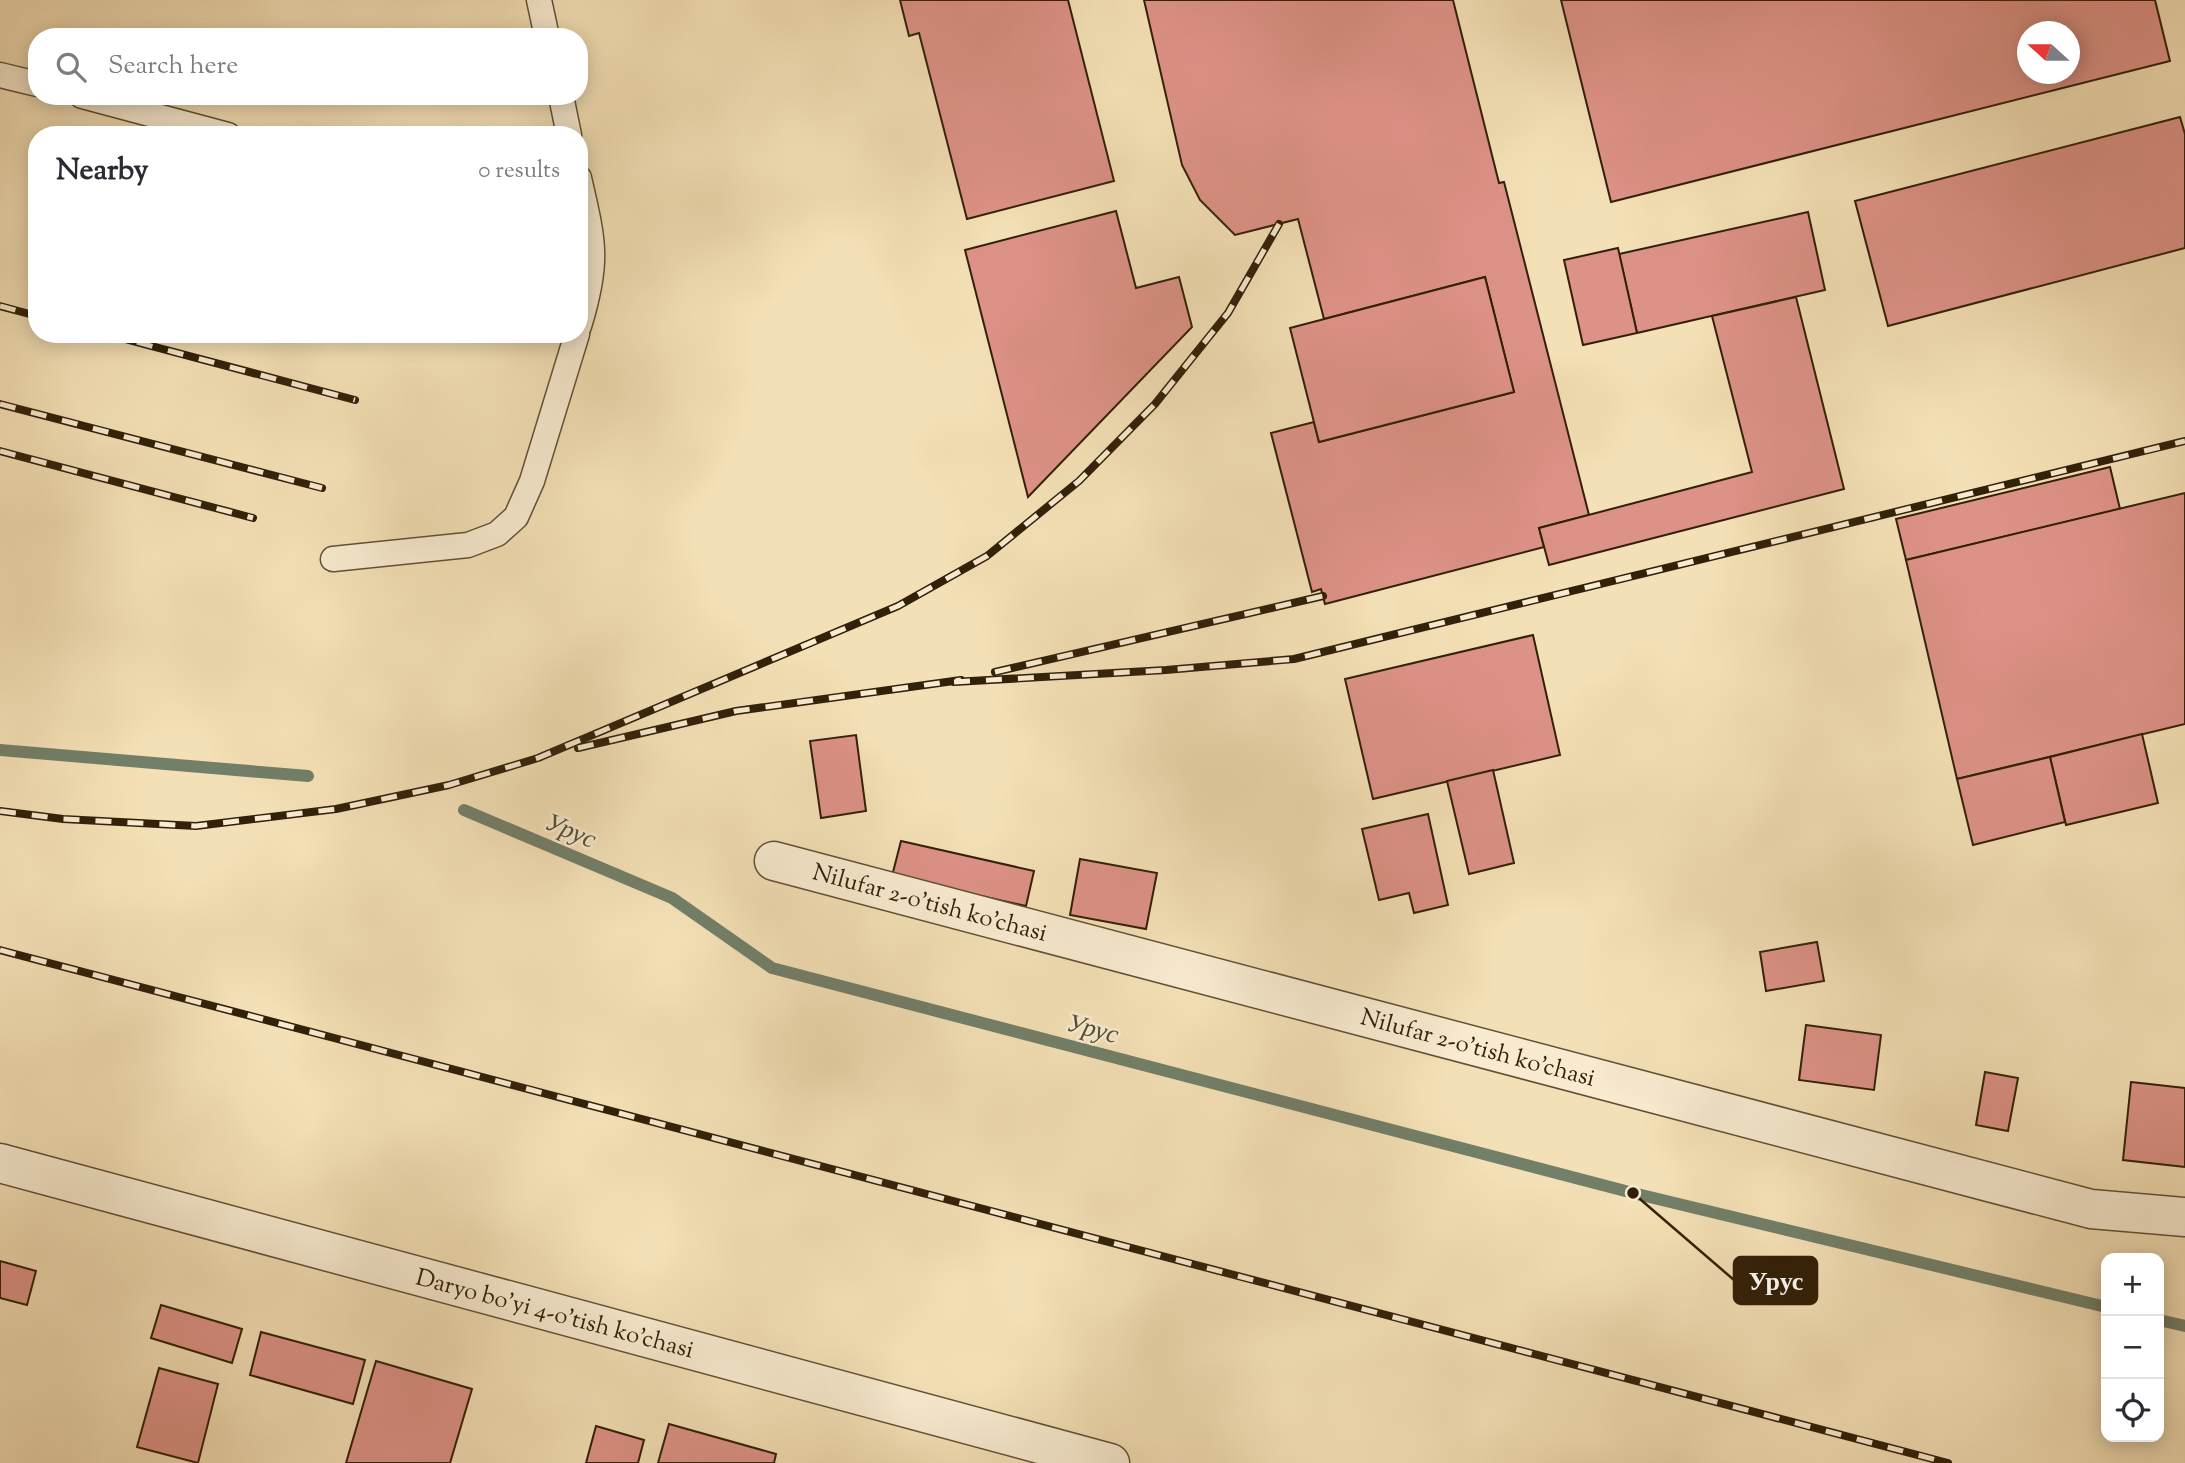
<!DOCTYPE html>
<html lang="en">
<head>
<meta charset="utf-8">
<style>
  :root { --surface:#fff; --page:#f2f2f3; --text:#2b2b33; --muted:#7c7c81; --line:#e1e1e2 }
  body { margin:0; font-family:"Sorts Mill Goudy",serif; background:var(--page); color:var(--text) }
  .controls { position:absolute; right:21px; bottom:21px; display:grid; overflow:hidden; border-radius:14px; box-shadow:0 4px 18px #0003 }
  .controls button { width:63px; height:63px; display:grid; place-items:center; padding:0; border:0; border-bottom:2px solid var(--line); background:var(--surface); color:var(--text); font:35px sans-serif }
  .compass { position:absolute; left:2017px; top:21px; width:63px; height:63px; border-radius:50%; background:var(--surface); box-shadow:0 4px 18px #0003; rotate:291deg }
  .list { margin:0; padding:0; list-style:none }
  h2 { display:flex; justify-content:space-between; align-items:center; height:91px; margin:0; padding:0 28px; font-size:30px }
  h2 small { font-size:23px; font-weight:400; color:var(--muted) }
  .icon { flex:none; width:38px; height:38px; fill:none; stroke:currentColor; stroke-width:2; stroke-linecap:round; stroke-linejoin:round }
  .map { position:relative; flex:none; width:2185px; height:1463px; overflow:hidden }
  .search { position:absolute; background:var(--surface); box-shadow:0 4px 18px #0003; left:28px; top:28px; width:560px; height:77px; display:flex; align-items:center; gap:18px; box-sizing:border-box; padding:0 24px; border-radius:28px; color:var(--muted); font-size:26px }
  .panel { position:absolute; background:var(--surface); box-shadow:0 4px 18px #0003; left:28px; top:126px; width:560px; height:217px; border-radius:28px }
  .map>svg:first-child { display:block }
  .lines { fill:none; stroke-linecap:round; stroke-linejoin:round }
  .stream { stroke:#727f69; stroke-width:12 }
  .building { fill:#dd9287; stroke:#322008; stroke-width:2; fill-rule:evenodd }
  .lane-casing { stroke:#625034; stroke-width:27 }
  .street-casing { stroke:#625034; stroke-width:41 }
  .lane { stroke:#f8ebd0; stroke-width:24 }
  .street { stroke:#f8ebd0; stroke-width:38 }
  .rail-casing { stroke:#322008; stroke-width:8 }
  .rail { stroke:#f8ebd0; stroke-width:5; stroke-dasharray:16; stroke-linecap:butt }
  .labels { text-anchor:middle; stroke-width:5; stroke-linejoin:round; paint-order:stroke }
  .street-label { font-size:24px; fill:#322008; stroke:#f8ebd0 }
  .water-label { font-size:26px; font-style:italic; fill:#524f38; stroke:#f8ebd0 }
  .leader { fill:none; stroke:#322008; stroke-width:2.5 }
  .callout-dot { fill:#322008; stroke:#f8ebd0; stroke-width:2.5 }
  .callout { fill:#322008; stroke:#322008; stroke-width:2.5 }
  .callout-label { font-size:26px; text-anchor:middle; font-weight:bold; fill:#fff }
</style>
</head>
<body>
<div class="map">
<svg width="2185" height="1463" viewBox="0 0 2185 1463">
  <rect width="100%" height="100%" fill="#f4e0b6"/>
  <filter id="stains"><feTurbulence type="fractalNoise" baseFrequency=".00286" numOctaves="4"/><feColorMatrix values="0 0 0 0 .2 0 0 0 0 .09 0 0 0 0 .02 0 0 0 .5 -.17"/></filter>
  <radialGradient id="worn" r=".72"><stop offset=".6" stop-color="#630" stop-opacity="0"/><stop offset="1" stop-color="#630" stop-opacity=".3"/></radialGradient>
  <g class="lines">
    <g class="stream">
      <polyline points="0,750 308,776"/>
      <polyline points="464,810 672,898 772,968 1633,1193 2106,1307"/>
      <polyline points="2159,1320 2185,1326"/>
    </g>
  </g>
  <g class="building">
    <polygon points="900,0 1068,0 1114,181 967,219 919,33 909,36"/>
    <polygon points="1144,0 1453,0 1499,183 1504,182 1589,515 1539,528 1544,547 1325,604 1321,589 1312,592 1271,433 1314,422 1319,442 1514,392 1485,277 1324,319 1298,219 1235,235 1200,200 1182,165"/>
    <path d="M1561 0H2155L2170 61 1611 202ZM2028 32H2070V74H2028Z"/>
    <polygon points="2180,117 2185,134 2185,248 1888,326 1855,201"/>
    <polygon points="1116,211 1136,288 1179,277 1192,327 1028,497 965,250"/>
    <polygon points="1808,212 1825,290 1637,333 1619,254"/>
    <polygon points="1618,248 1637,333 1583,345 1564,260"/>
    <polygon points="1485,277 1514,392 1319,442 1290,328"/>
    <polygon points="1796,297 1844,489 1549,565 1539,528 1752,472 1712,316"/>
    <polygon points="2110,467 2120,509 1906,560 1896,519"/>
    <polygon points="2185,493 2185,724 1957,779 1906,560"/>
    <polygon points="1533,635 1560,755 1373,799 1345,679"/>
    <polygon points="2142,734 2158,803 2066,825 2050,757"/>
    <polygon points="856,735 866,811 821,818 810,741"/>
    <polygon points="2050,757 2065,822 1973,845 1957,779"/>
    <polygon points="1493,770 1514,863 1469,874 1447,781"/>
    <polygon points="1428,814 1448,905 1414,913 1409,893 1379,900 1362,829"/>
    <polygon points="901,841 1034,871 1026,906 892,876"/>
    <polygon points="1080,859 1157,873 1146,929 1070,915"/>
    <polygon points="1817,942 1824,981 1766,991 1760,952"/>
    <polygon points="1806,1025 1881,1035 1874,1090 1799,1080"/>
    <polygon points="1985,1072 2018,1078 2008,1131 1976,1125"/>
    <polygon points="2131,1082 2185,1088 2185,1167 2123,1160"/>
    <polygon points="0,1261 36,1271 27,1305 0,1298"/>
    <polygon points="161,1305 242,1329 232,1363 151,1338"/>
    <polygon points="261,1332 365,1360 353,1404 250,1375"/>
    <polygon points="376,1361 472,1389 450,1463 346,1463"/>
    <polygon points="159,1368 218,1384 198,1463 137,1447"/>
    <polygon points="669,1424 776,1454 774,1463 658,1463"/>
    <polygon points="596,1426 644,1440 638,1463 586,1463"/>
  </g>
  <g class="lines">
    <defs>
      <g id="lane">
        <polyline points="539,0 547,37"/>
        <polyline points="0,75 37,84"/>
        <polyline points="82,96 228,135"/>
        <polyline points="561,96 569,135"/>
        <path d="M579 178C594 243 599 261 579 326"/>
        <polyline points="333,559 468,545 497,534 516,517 532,481 577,334"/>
      </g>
      <g id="street">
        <polyline points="774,861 2091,1209 2185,1217"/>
        <polyline points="0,1163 1110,1463"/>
      </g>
    </defs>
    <use href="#lane" class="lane-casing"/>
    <use href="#street" class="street-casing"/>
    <use href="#lane" class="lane"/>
    <use href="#street" class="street"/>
    <defs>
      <g id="rail">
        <polyline points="0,306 37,316"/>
        <polyline points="106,334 355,400"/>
        <polyline points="0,404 322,488"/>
        <polyline points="0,451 253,518"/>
        <polyline points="995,672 1323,596"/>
        <polyline points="954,682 1166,670 1294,659 2185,441"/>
        <polyline points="578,748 736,711 961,680"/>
        <polyline points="0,811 63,819 196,826 336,809 449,785 538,758 898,606 987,556 1079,481 1155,404 1228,313 1279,224"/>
        <polyline points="0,950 1948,1463"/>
      </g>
    </defs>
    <use href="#rail" class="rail-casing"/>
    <use href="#rail" class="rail"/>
  </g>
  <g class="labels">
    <g class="street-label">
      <text transform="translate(930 902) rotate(15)" y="8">Nilufar 2-o'tish ko'chasi</text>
      <text transform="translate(1478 1047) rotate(15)" y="8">Nilufar 2-o'tish ko'chasi</text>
      <text transform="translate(555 1313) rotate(15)" y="8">Daryo bo'yi 4-o'tish ko'chasi</text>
    </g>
    <g class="water-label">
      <text transform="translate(571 830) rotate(23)" y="9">Урус</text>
      <text transform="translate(1093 1028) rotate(15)" y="9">Урус</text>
    </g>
  </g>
  <path class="leader" d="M1633 1193L1734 1280"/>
  <circle class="callout-dot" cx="1633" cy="1193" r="7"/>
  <rect class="callout" x="1734" y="1257" width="83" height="47" rx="7"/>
  <g class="callout-label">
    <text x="1776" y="1290">Урус</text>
  </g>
  <rect width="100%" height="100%" filter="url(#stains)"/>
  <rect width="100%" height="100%" fill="url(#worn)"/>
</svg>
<div class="controls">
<button>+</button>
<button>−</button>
<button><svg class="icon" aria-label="locate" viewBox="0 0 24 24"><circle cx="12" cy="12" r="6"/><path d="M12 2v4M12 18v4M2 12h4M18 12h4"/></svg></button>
</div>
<svg class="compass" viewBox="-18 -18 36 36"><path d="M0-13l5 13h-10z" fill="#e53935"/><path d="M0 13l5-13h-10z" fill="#7c7c81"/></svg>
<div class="search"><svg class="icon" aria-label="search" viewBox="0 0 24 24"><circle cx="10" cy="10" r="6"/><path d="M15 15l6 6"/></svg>Search here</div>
<section class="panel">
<h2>Nearby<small>0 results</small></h2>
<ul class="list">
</ul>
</section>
</div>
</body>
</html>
